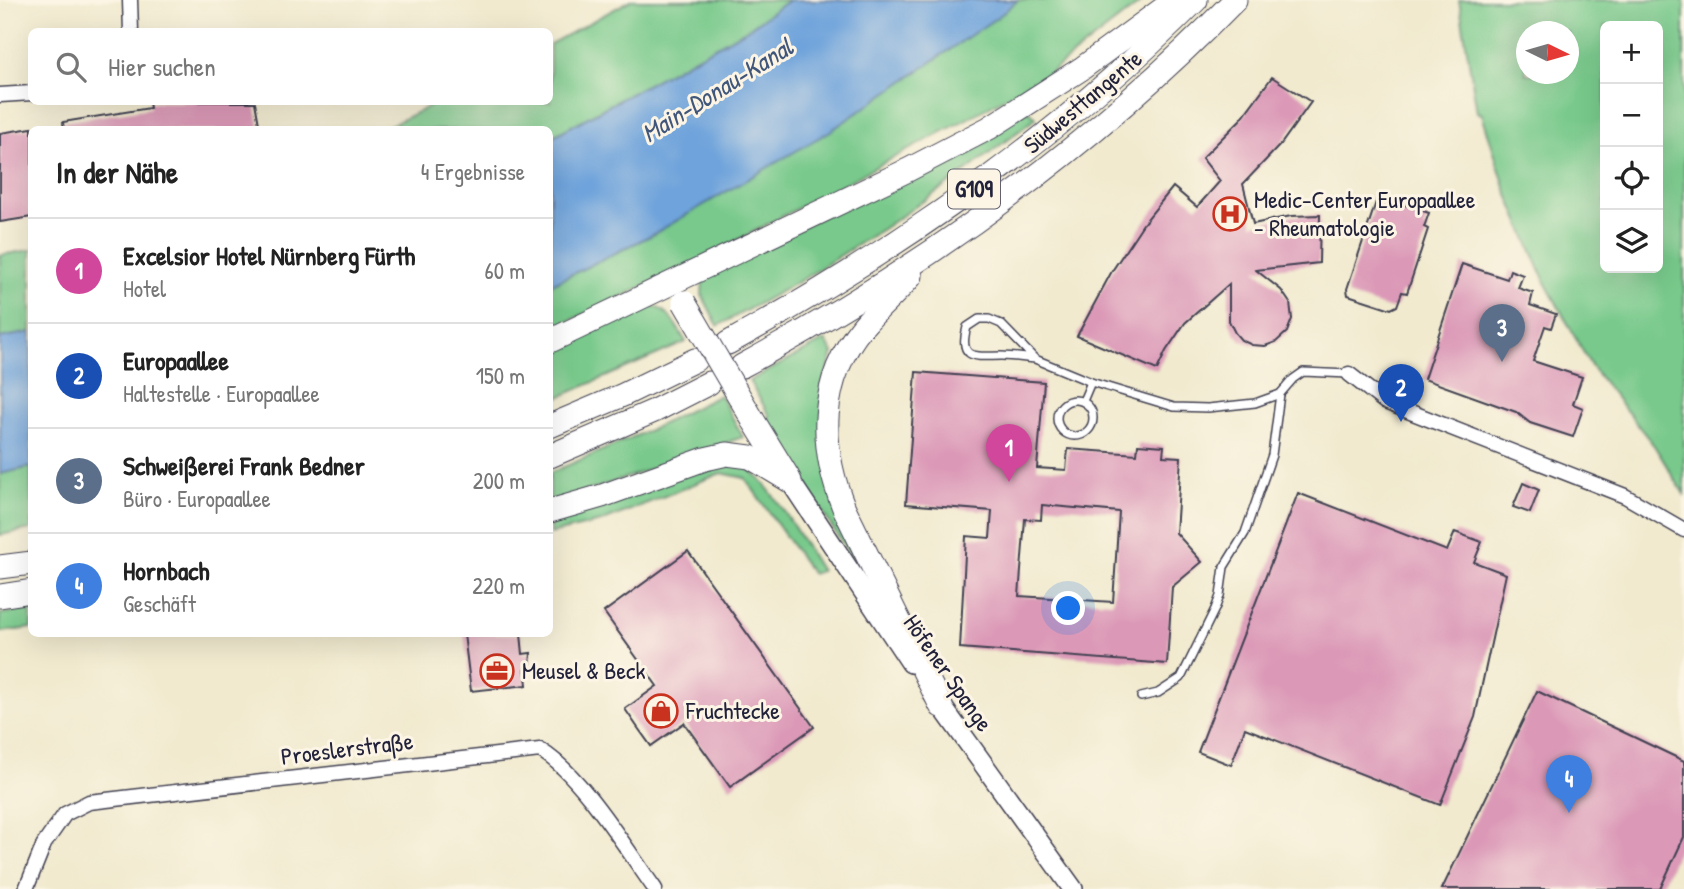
<!DOCTYPE html>
<html lang="de">
<head>
<meta charset="utf-8">
<style>
  :root { --surface:#fff; --page:#f6f6f6; --text:#222; --muted:#767676; --line:#e0e0e0; --accent:#c8321e }
  body { margin:0; font-family:"Patrick Hand",sans-serif; background:var(--page); color:var(--text) }
  .controls { position:absolute; right:21px; top:21px; display:grid; overflow:hidden; border-radius:10px; box-shadow:0 7px 28px #0002 }
  .controls button { width:63px; height:63px; display:grid; place-items:center; padding:0; border:0; border-bottom:2px solid var(--line); background:var(--surface); color:var(--text); font:35px sans-serif }
  .compass { position:absolute; left:1516px; top:21px; width:63px; height:63px; border-radius:50%; background:var(--surface); box-shadow:0 7px 28px #0002; rotate:95deg }
  .you { position:absolute; left:1069px; top:609px; width:24px; height:24px; margin:-18px; border:5px solid #fff; border-radius:50%; background:#1a73e8; box-shadow:0 0 0 10px #1a73e833 }
  .badge { display:grid; place-items:center; width:46px; height:46px; border-radius:50%; background:var(--accent); color:#fff; font-size:23px; font-weight:700 }
  .pin { position:absolute; translate:-50% -58px; filter:drop-shadow(0 2px 4px #0008) }
  .pin::after { content:''; position:absolute; top:37px; width:24px; height:21px; background:inherit; clip-path:polygon(0 0,100% 0,50% 100%) }
  .list { margin:0; padding:0; list-style:none }
  h2 { display:flex; justify-content:space-between; align-items:center; height:91px; margin:0; padding:0 28px; font-size:30px }
  h2 small { font-size:23px; font-weight:400; color:var(--muted) }
  .list li { display:grid; grid-template-columns:46px 1fr auto; gap:21px; align-items:center; box-sizing:border-box; height:105px; padding:0 28px; border-top:2px solid var(--line) }
  .list b { display:block; font-size:26px; white-space:nowrap }
  .list p { margin:0; font-size:23px; white-space:nowrap; color:var(--muted) }
  .list em { font-size:23px; font-style:normal; color:var(--muted) }
  .icon { flex:none; width:38px; height:38px; fill:none; stroke:currentColor; stroke-width:2; stroke-linecap:round; stroke-linejoin:round }
  .map { position:relative; flex:none; width:1684px; height:889px; overflow:hidden }
  .search { position:absolute; background:var(--surface); box-shadow:0 7px 28px #0002; left:28px; top:28px; width:525px; height:77px; display:flex; align-items:center; gap:18px; box-sizing:border-box; padding:0 24px; border-radius:10px; color:var(--muted); font-size:26px }
  .panel { position:absolute; background:var(--surface); box-shadow:0 7px 28px #0002; left:28px; top:126px; width:525px; height:511px; border-radius:10px }
  .map>svg:first-child { display:block }
  .green { fill:#78c98b; stroke:#4d7663; stroke-width:2; fill-rule:evenodd }
  .water { fill:#6ea3db; stroke:#48628b; stroke-width:2 }
  .building { fill:#db99b7; fill-rule:evenodd }
  .lines { fill:none; stroke-linecap:round; stroke-linejoin:round }
  .service-casing { stroke:#414051; stroke-width:10 }
  .minor-casing { stroke:#414051; stroke-width:17 }
  .secondary-casing { stroke:#414051; stroke-width:22 }
  .trunk-casing { stroke:#414051; stroke-width:25 }
  .service { stroke:#fff; stroke-width:7 }
  .minor { stroke:#fff; stroke-width:14 }
  .secondary { stroke:#fff; stroke-width:19 }
  .trunk { stroke:#fff; stroke-width:23 }
  .trunk-bridge-casing { stroke:#414051; stroke-width:25; stroke-linecap:butt }
  .trunk-bridge { stroke:#fff; stroke-width:23 }
  .labels { text-anchor:middle; stroke-width:6; stroke-linejoin:round; paint-order:stroke }
  .shield { fill:#fcf5e5; stroke:#63616e; stroke-width:2 }
  .shield-label { font-size:23px; font-weight:bold; fill:#22223b }
  .street-label { font-size:24px; fill:#22223b; stroke:#fcf5e5 }
  .poi-label { font-size:24px; fill:#22223b; stroke:#fcf5e5; text-anchor:start }
  .water-label { font-size:26px; font-style:italic; fill:#40567b; stroke:#fcf5e5 }
</style>
</head>
<body>
<div class="map">
<svg width="1684" height="889" viewBox="0 0 1684 889">
  <rect width="100%" height="100%" fill="#fcf5e5"/>
  <filter id="ink" filterUnits="userSpaceOnUse"><feTurbulence type="fractalNoise" baseFrequency=".0143" numOctaves="2"/><feDisplacementMap in="SourceGraphic" scale="14" xChannelSelector="R" yChannelSelector="G"/><feConvolveMatrix kernelMatrix="1 2 1 2 8 2 1 2 1" color-interpolation-filters="sRGB"/></filter>
  <filter id="wash" filterUnits="userSpaceOnUse"><feTurbulence type="fractalNoise" baseFrequency=".00686" numOctaves="4" result="noise"/><feDisplacementMap in="SourceGraphic" scale="28" xChannelSelector="R" yChannelSelector="G"/><feGaussianBlur stdDeviation="1.57" result="paint"/><feColorMatrix in="noise" values="0 0 0 0 0 0 0 0 0 0 0 0 0 0 0 0 0 1.4 0 .05"/><feComposite in="paint" operator="in"/></filter>
  <g filter="url(#wash)">
    <rect width="100%" height="100%" fill="#f1eacf"/>
    <g class="green">
      <polygon points="631,0 789,0 748,29 550,138 550,130 380,130 439,102 550,102 550,44"/>
      <polygon points="1018,0 1144,0 1051,72 963,121 698,261 550,330 550,285 652,235 999,16"/>
      <path d="M1459 0H1684V494L1655 447 1591 366 1546 284 1507 193 1482 114 1477 112ZM1658 26V268H1605V26ZM1526 32H1568V74H1526Z"/>
      <polygon points="1028,110 1036,118 957,178 884,228 800,281 718,326 702,295 703,277"/>
      <polygon points="31,250 31,332 0,338 0,255"/>
      <path d="M647 305C668 307 675 324 686 342L550 401V350Z"/>
      <polygon points="825,340 833,353 824,383 858,551 851,556 793,467 766,419 770,416 749,381"/>
      <polygon points="720,395 743,437 550,504 550,473 654,428"/>
      <path d="M719 462C727 463 739 463 746 467 769 480 805 546 821 571L812 574 745 478 721 473 601 522 550 534V517Z"/>
      <polygon points="31,467 31,529 0,535 0,474"/>
      <polygon points="31,609 31,628 0,632 0,614"/>
    </g>
    <g class="water">
      <polygon points="789,0 1018,0 999,16 832,130 652,235 550,285 550,138 748,29"/>
      <polygon points="31,332 31,467 0,474 0,338"/>
    </g>
    <g id="blocks">
      <g class="building">
        <polygon points="1272,77 1311,102 1281,144 1243,184 1253,224 1291,216 1320,215 1319,263 1256,270 1281,290 1290,303 1292,319 1287,332 1276,342 1265,346 1252,345 1241,340 1235,333 1229,321 1229,284 1185,323 1166,351 1157,370 1077,336 1112,271 1143,224 1173,187 1197,207 1220,181 1202,158 1241,119"/>
        <polygon points="149,102 255,102 260,130 64,130 63,122 150,108"/>
        <polygon points="32,128 32,217 0,222 0,133"/>
        <polygon points="1378,196 1429,213 1424,227 1428,229 1407,293 1402,292 1397,306 1391,309 1348,295 1347,289"/>
        <polygon points="1462,264 1507,279 1510,270 1523,275 1518,288 1533,293 1530,305 1556,314 1551,328 1545,326 1533,361 1582,377 1573,404 1583,408 1573,437 1530,423 1516,412 1424,379"/>
        <path d="M916 372 1044 382 1037 468 1066 470 1068 449 1137 454 1138 444 1164 446 1163 456 1181 457 1176 533 1202 562 1172 587 1167 664 960 648 966 536 990 538 992 511 906 504ZM1042 505 1119 512 1113 602 1019 596 1025 519 1041 520Z"/>
        <polygon points="1523,483 1539,490 1530,513 1513,507"/>
        <polygon points="1298,493 1447,551 1455,532 1482,542 1474,562 1506,574 1475,717 1440,805 1245,728 1231,765 1198,752"/>
        <polygon points="688,551 814,727 730,787 684,723 651,746 638,728 625,709 657,686 604,612"/>
        <polygon points="464,634 521,634 523,654 531,653 530,666 525,667 527,685 471,691"/>
        <polygon points="1537,691 1684,761 1684,837 1660,889 1442,889"/>
      </g>
    </g>
  </g>
  <g filter="url(#ink)">
    <use href="#blocks" fill-opacity="0" stroke="#414051" stroke-width="2"/>
    <g class="lines">
      <defs>
        <g id="service">
          <path d="M1035 359C1024 358 1012 356 1001 356 979 356 957 362 967 327L979 319H989L1001 324 1035 359 1091 382 1174 407 1208 408 1255 403 1280 394 1293 379 1303 372 1349 374"/>
          <circle cx="1075" cy="418" r="18"/>
          <polyline points="1083,401 1091,382"/>
          <polyline points="1141,697 1158,693 1181,678 1215,609 1220,596 1224,567 1245,533 1272,455 1280,394"/>
        </g>
        <g id="minor">
          <polyline points="130,0 131,32"/>
          <polyline points="0,95 32,93"/>
          <polyline points="1349,374 1385,402 1625,496 1684,530"/>
          <path d="M26 889 44 844 65 814 89 802 540 750C581 774 626 849 655 889"/>
        </g>
        <g id="secondary">
          <polyline points="790,481 911,663"/>
          <polyline points="933,694 1073,889"/>
        </g>
        <g id="trunk">
          <path d="M911 276C896 294 878 308 863 326 818 380 819 446 844 508L941 706"/>
          <polyline points="550,341 908,170 989,128 1081,69 1175,0"/>
          <path d="M728 343C898 250 1058 138 1196 0"/>
          <path d="M742 366C923 268 1091 148 1235 0"/>
          <polyline points="753,420 788,477"/>
          <polyline points="550,426 623,395 695,360"/>
          <polyline points="550,456 654,411 709,383"/>
          <polyline points="550,511 602,496 705,459 727,454 750,457 790,481"/>
          <polyline points="0,567 32,563"/>
          <polyline points="0,596 32,591"/>
        </g>
      </defs>
      <use href="#service" class="service-casing"/>
      <use href="#minor" class="minor-casing"/>
      <use href="#secondary" class="secondary-casing"/>
      <use href="#trunk" class="trunk-casing"/>
      <use href="#service" class="service"/>
      <use href="#minor" class="minor"/>
      <use href="#secondary" class="secondary"/>
      <use href="#trunk" class="trunk"/>
      <defs>
        <polyline id="trunk-bridge" points="684,302 753,420"/>
      </defs>
      <use href="#trunk-bridge" class="trunk-bridge-casing"/>
      <use href="#trunk-bridge" class="trunk-bridge"/>
    </g>
  </g>
  <defs>
    <symbol id="hospital-ring" viewBox="-11 -11 22 22"><circle r="9.5" fill="#fcf5e5" stroke="#c8321e" stroke-width="1.5"/><path d="M-5-5h3v3.5h4V-5h3V5h-3V1.5h-4V5h-3Z" fill="#c8321e"/></symbol>
    <symbol id="office-ring" viewBox="-11 -11 22 22"><circle r="9.5" fill="#fcf5e5" stroke="#c8321e" stroke-width="1.5"/><path d="M-6-3h4V-5.5h4V-3h4V5H-6ZM-1-4.5V-3h2v-1.5ZM-6 0V1H6V0Z" fill="#c8321e"/></symbol>
    <symbol id="shop-ring" viewBox="-11 -11 22 22"><circle r="9.5" fill="#fcf5e5" stroke="#c8321e" stroke-width="1.5"/><path d="M-5-2.5h2.3a2.7 3.5 0 0 1 5.4 0H5L5.5 6h-11ZM-1.5-2.5h3a1.5 2.3 0 0 0-3 0Z" fill="#c8321e"/></symbol>
  </defs>
  <g fill-rule="evenodd">
    <use href="#hospital-ring" x="1211" y="195" width="38" height="38"/>
    <use href="#office-ring" x="478" y="652" width="38" height="38"/>
    <use href="#shop-ring" x="642" y="692" width="38" height="38"/>
  </g>
  <g class="labels">
    <rect class="shield" x="948" y="169.5" width="52" height="39" rx="5"/>
    <g class="shield-label">
      <text x="974" y="197">G109</text>
    </g>
    <g class="street-label">
      <text transform="translate(1083 102) rotate(-40)" y="8">Südwesttangente</text>
      <text transform="translate(948 673) rotate(55)" y="8">Höfener Spange</text>
      <text transform="translate(347 749) rotate(-7)" y="8">Proeslerstraße</text>
    </g>
    <g class="poi-label">
      <text x="1254" y="208">Medic-Center Europaallee<tspan x="1254" dy="28">- Rheumatologie</tspan></text>
      <text x="522" y="679">Meusel &amp; Beck</text>
      <text x="686" y="719">Fruchtecke</text>
    </g>
    <g class="water-label">
      <text transform="translate(717 90) rotate(-32)" y="9">Main-Donau-Kanal</text>
    </g>
  </g>
</svg>
<div class="controls">
<button>+</button>
<button>−</button>
<button><svg class="icon" aria-label="locate" viewBox="0 0 24 24"><circle cx="12" cy="12" r="6"/><path d="M12 2v4M12 18v4M2 12h4M18 12h4"/></svg></button>
<button><svg class="icon" aria-label="layers" viewBox="0 0 24 24"><path d="M12 4l9 5-9 5-9-5zM3 14l9 5 9-5"/></svg></button>
</div>
<svg class="compass" viewBox="-18 -18 36 36"><path d="M0-13l5 13h-10z" fill="#e53935"/><path d="M0 13l5-13h-10z" fill="#767676"/></svg>
<div class="you"></div>
<div class="pin badge" style="left:1009px;top:482px;background:#d1479c">1</div>
<div class="pin badge" style="left:1401px;top:422px;background:#1a4fb4">2</div>
<div class="pin badge" style="left:1502px;top:362px;background:#5c6f8a">3</div>
<div class="pin badge" style="left:1569px;top:813px;background:#3f7fe0">4</div>
<div class="search"><svg class="icon" aria-label="search" viewBox="0 0 24 24"><circle cx="10" cy="10" r="6"/><path d="M15 15l6 6"/></svg>Hier suchen</div>
<section class="panel">
<h2>In der Nähe<small>4 Ergebnisse</small></h2>
<ul class="list">
<li><span class="badge" style="background:#d1479c">1</span><div><b>Excelsior Hotel Nürnberg Fürth</b><p>Hotel</p></div><em>60 m</em></li>
<li><span class="badge" style="background:#1a4fb4">2</span><div><b>Europaallee</b><p>Haltestelle · Europaallee</p></div><em>150 m</em></li>
<li><span class="badge" style="background:#5c6f8a">3</span><div><b>Schweißerei Frank Bedner</b><p>Büro · Europaallee</p></div><em>200 m</em></li>
<li><span class="badge" style="background:#3f7fe0">4</span><div><b>Hornbach</b><p>Geschäft</p></div><em>220 m</em></li>
</ul>
</section>
</div>
</body>
</html>
